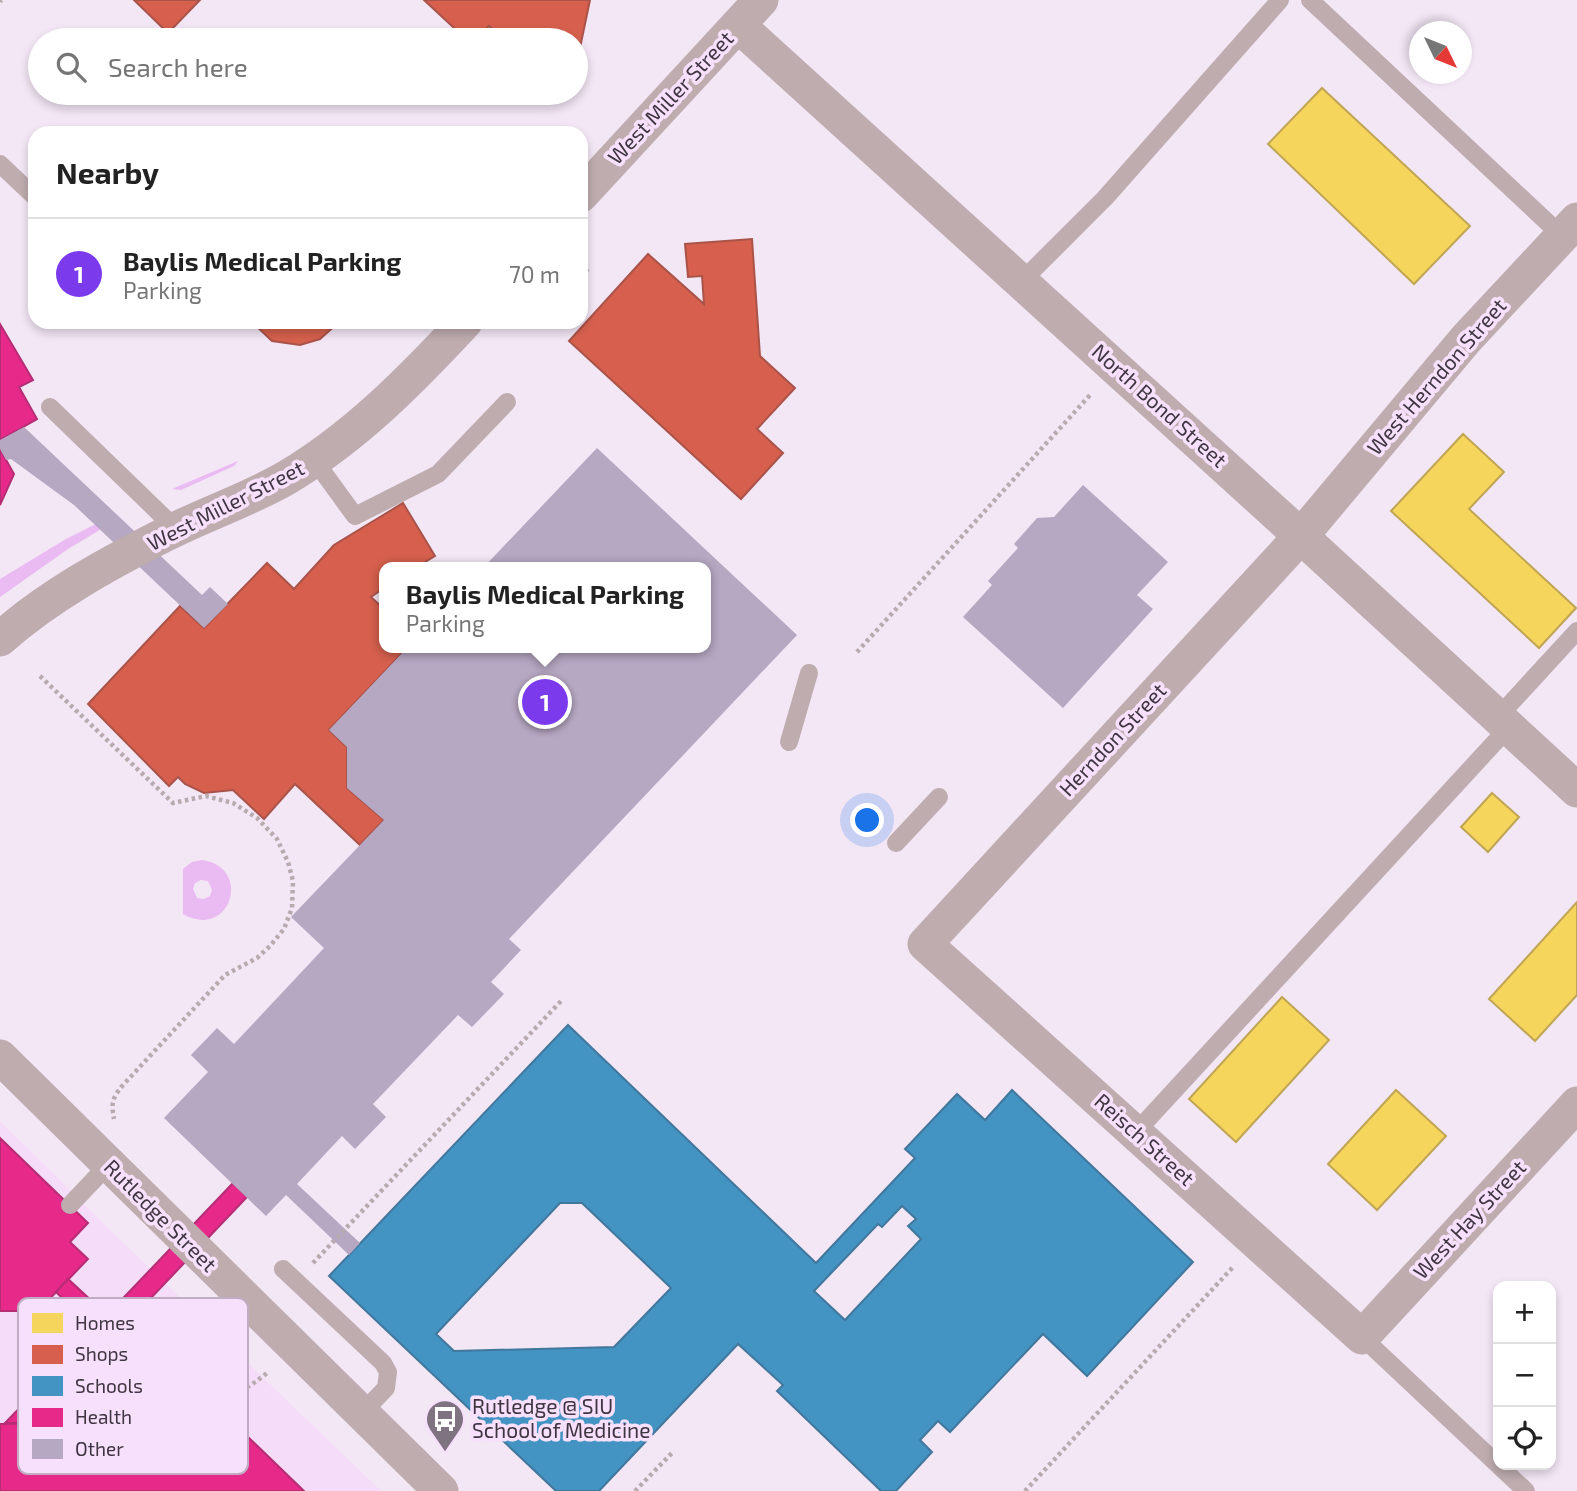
<!DOCTYPE html>
<html lang="en">
<head>
<meta charset="utf-8">
<style>
  :root { --surface:#fff; --page:#f2f2f2; --text:#222; --muted:#767676; --line:#e0e0e0; --accent:#7c3aed }
  body { margin:0; font-family:"Exo 2",sans-serif; background:var(--page); color:var(--text) }
  .controls { position:absolute; right:21px; bottom:21px; display:grid; overflow:hidden; border-radius:14px; box-shadow:0 4px 10px #0003 }
  .controls button { width:63px; height:63px; display:grid; place-items:center; padding:0; border:0; border-bottom:2px solid var(--line); background:var(--surface); color:var(--text); font:35px sans-serif }
  .compass { position:absolute; left:1409px; top:21px; width:63px; height:63px; border-radius:50%; background:var(--surface); box-shadow:0 4px 10px #0003; rotate:133deg }
  .you { position:absolute; left:868px; top:821px; width:24px; height:24px; margin:-18px; border:5px solid #fff; border-radius:50%; background:#1a73e8; box-shadow:0 0 0 10px #1a73e833 }
  .badge { display:grid; place-items:center; width:46px; height:46px; border-radius:50%; background:var(--accent); color:#fff; font-size:23px; font-weight:700 }
  .pin { position:absolute; translate:-50% -50%; border:4px solid #fff; box-shadow:0 2px 7px #0006 }
  .popup { position:absolute; left:379px; top:562px; width:332px; height:91px; box-sizing:border-box; display:grid; place-content:center; border-radius:14px; background:var(--surface); filter:drop-shadow(0 2px 5px #0005); font-size:23px; white-space:nowrap; color:var(--muted) }
  .popup b { font-size:26px; color:var(--text) }
  .popup::after { content:''; position:absolute; left:50%; top:100%; margin-left:-14px; border:14px solid transparent; border-top-color:var(--surface) }
  .list { margin:0; padding:0; list-style:none }
  h2 { display:flex; justify-content:space-between; align-items:center; height:91px; margin:0; padding:0 28px; font-size:30px }
  h2 small { font-size:23px; font-weight:400; color:var(--muted) }
  .list li { display:grid; grid-template-columns:46px 1fr auto; gap:21px; align-items:center; box-sizing:border-box; height:112px; padding:0 28px; border-top:2px solid var(--line) }
  .list b { display:block; font-size:26px; white-space:nowrap }
  .list p { margin:0; font-size:23px; white-space:nowrap; color:var(--muted) }
  .list em { font-size:23px; font-style:normal; color:var(--muted) }
  .icon { flex:none; width:38px; height:38px; fill:none; stroke:currentColor; stroke-width:2; stroke-linecap:round; stroke-linejoin:round }
  .map { position:relative; flex:none; width:1577px; height:1491px; overflow:hidden }
  .search { position:absolute; background:var(--surface); box-shadow:0 4px 10px #0003; left:28px; top:28px; width:560px; height:77px; display:flex; align-items:center; gap:18px; box-sizing:border-box; padding:0 24px; border-radius:38px; color:var(--muted); font-size:26px }
  .panel { position:absolute; background:var(--surface); box-shadow:0 4px 10px #0003; left:28px; top:126px; width:560px; height:203px; border-radius:21px }
  .map>svg:first-child { display:block }
  .built { fill:#f5dcf8 }
  .green { fill:#eabaf2; fill-rule:evenodd }
  .homes { fill:#f6d55c; stroke:#bfa554; stroke-width:2 }
  .shops { fill:#d6604d; stroke:#a9534a; stroke-width:2 }
  .schools { fill:#4393c3; stroke:#42779c; stroke-width:2; fill-rule:evenodd }
  .health { fill:#e7298a; stroke:#b52d74; stroke-width:2 }
  .building { fill:#b6a7c2 }
  .lines { fill:none; stroke-linecap:round; stroke-linejoin:round }
  .path { stroke:#b8aaaf; stroke-width:4.5; stroke-dasharray:3.5 3.5; stroke-linecap:butt }
  .service { stroke:#beacaf; stroke-width:18 }
  .minor { stroke:#beacaf; stroke-width:35 }
  .labels { text-anchor:middle; stroke-width:7; stroke-linejoin:round; paint-order:stroke }
  .street-label { font-size:21px; fill:#403542; stroke:#f7e0fb }
  .poi-label { font-size:21px; fill:#403542; stroke:#f7e0fb; text-anchor:start }
  .key { fill:#f7e0fb; stroke:#c0adc4; stroke-width:2 }
  .key-label { font-size:19px; fill:#403542 }
</style>
</head>
<body>
<div class="map">
<svg width="1577" height="1491" viewBox="0 0 1577 1491">
  <rect width="100%" height="100%" fill="#f3e6f5"/>
  <polygon class="built" points="0,1121 112,1232 381,1491 0,1491"/>
  <g class="green">
    <polygon points="238,461 234,466 181,490 172,489"/>
    <polygon points="116,514 113,522 68,549 0,597 0,579 66,539"/>
    <path d="M202 860C253 867 231 941 183 914V869L192 862ZM201 880 208 881 212 890 210 896 204 899 197 898 193 889 195 883Z"/>
  </g>
  <g class="homes">
    <polygon points="1322,88 1470,226 1414,284 1268,144"/>
    <polygon points="1463,434 1504,472 1469,509 1576,608 1539,648 1391,511"/>
    <polygon points="1492,793 1519,817 1488,852 1461,827"/>
    <polygon points="1577,902 1577,995 1535,1041 1489,999"/>
    <polygon points="1282,997 1329,1040 1236,1142 1189,1099"/>
    <polygon points="1396,1090 1446,1136 1377,1210 1328,1164"/>
  </g>
  <g class="shops">
    <polygon points="134,0 200,0 168,33"/>
    <polygon points="424,0 590,0 576,67 576,40 504,40 489,26 475,40 467,40"/>
    <polygon points="752,239 760,356 795,388 757,429 783,453 741,499 569,341 648,254 704,304 702,276 688,277 685,244"/>
    <polygon points="252,322 339,322 320,339 300,345 272,341"/>
    <polygon points="403,503 435,556 417,567 384,567 384,588 371,597 384,609 384,648 407,648 329,730 347,747 347,788 384,820 360,845 295,784 264,819 233,790 204,793 185,784 178,777 169,786 88,704 180,606 204,628 267,563 294,589 334,545"/>
  </g>
  <path class="schools" d="M568 1025 816 1263 915 1158 905 1149 957 1094 985 1120 1012 1090 1193 1262 1087 1376 1043 1334 950 1432 938 1421 920 1440 932 1452 896 1491H881L777 1391 783 1385 738 1344 599 1491H556L329 1276ZM560 1203H582L671 1288 614 1347 454 1351 436 1334ZM902 1206 916 1219 908 1226 921 1239 845 1320 814 1291 878 1224 882 1227Z"/>
  <g class="health">
    <polygon points="0,324 33,380 19,387 37,419 0,440"/>
    <polygon points="0,449 14,474 0,505"/>
    <polygon points="0,1138 88,1223 70,1242 88,1259 38,1311 0,1311"/>
    <polygon points="233,1183 247,1197 32,1423 5,1423 95,1330 56,1292 68,1279 107,1315"/>
    <polygon points="229,1420 230,1437 247,1436 304,1491 0,1491 0,1424"/>
  </g>
  <g class="building">
    <polygon points="24,427 202,595 210,587 228,604 204,628 74,505 11,459 6,460 0,449 0,440"/>
    <polygon points="597,448 797,635 509,939 521,950 491,982 504,994 472,1027 458,1015 373,1104 386,1117 355,1149 342,1136 297,1184 360,1243 349,1255 286,1195 266,1216 164,1118 208,1072 191,1055 217,1028 234,1044 324,948 291,917 384,820 347,788 347,747 329,730 407,648 706,648 706,567 484,567"/>
    <polygon points="1083,485 1168,562 1137,595 1153,609 1063,708 963,617 992,585 988,581 1018,548 1014,544 1037,518 1054,517"/>
  </g>
  <g class="lines">
    <g class="path">
      <polyline points="0,2 1,0"/>
      <polyline points="581,266 588,272"/>
      <polyline points="857,652 1091,394"/>
      <path d="M40 676 173 803 206 796 233 803 257 818 277 839 288 862 293 881 292 908 284 929 270 946 257 958 225 975 123 1085C112 1098 111 1103 114 1119"/>
      <polyline points="313,1263 562,1000"/>
      <path d="M109 1355C124 1357 140 1361 155 1357 176 1351 192 1326 197 1307"/>
      <path d="M201 1404C228 1400 248 1389 268 1372"/>
      <polyline points="635,1491 673,1452"/>
      <polyline points="1025,1491 1234,1266"/>
    </g>
    <g class="service">
      <polyline points="1310,0 1562,236"/>
      <polyline points="0,164 35,197"/>
      <polyline points="1022,281 1105,198 1280,0"/>
      <polyline points="50,407 176,529"/>
      <polyline points="315,461 355,516 438,474 507,402"/>
      <polyline points="1497,718 1577,631"/>
      <polyline points="789,742 809,673"/>
      <polyline points="896,843 939,797"/>
      <polyline points="1136,1132 1508,728"/>
      <polyline points="70,1205 108,1165"/>
      <polyline points="283,1269 383,1363 388,1372 386,1388 362,1413"/>
      <polyline points="1362,1337 1526,1491"/>
    </g>
    <g class="minor">
      <polyline points="738,25 1281,518 1577,790"/>
      <polyline points="581,195 761,0"/>
      <polyline points="1577,220 1466,339 1301,536 925,944 1362,1337 1577,1104"/>
      <path d="M0 639C48 596 109 563 166 534 205 514 248 500 286 478 355 437 410 381 465 322"/>
      <polyline points="0,1057 441,1491"/>
    </g>
  </g>
  <defs>
    <symbol id="bus-pin" viewBox="-11 -11 22 30"><path d="M0 17L-7.5 6A9.5 9.5 0 1 1 7.5 6Z" fill="#7f7381" stroke="#f7e0fb"/><path d="M-5-6H5V4H4V6H2V4H-2V6H-4V4H-5ZM-3.5-4V0h7V-4ZM-3.5 1.2v1.5H-2V1.2ZM2 1.2v1.5H3.5V1.2Z" fill="#fff"/></symbol>
  </defs>
  <g fill-rule="evenodd">
    <use href="#bus-pin" x="423" y="1397" width="44" height="60"/>
  </g>
  <g class="labels">
    <g class="street-label">
      <text transform="translate(671 98) rotate(-47)" y="7">West Miller Street</text>
      <text transform="translate(1437 377) rotate(-49)" y="7">West Herndon Street</text>
      <text transform="translate(1159 406) rotate(42)" y="7">North Bond Street</text>
      <text transform="translate(226 506) rotate(-27)" y="7">West Miller Street</text>
      <text transform="translate(1113 740) rotate(-47)" y="7">Herndon Street</text>
      <text transform="translate(1144 1140) rotate(42)" y="7">Reisch Street</text>
      <text transform="translate(160 1216) rotate(45)" y="7">Rutledge Street</text>
      <text transform="translate(1470 1220) rotate(-47)" y="7">West Hay Street</text>
    </g>
    <g class="poi-label">
      <text x="472" y="1414">Rutledge @ SIU<tspan x="472" dy="24">School of Medicine</tspan></text>
    </g>
  </g>
  <rect x="18" y="1298" width="230" height="176" rx="10" class="key"/>
  <rect x="32" y="1313" width="31" height="20" fill="#f6d55c"/>
  <rect x="32" y="1345" width="31" height="19" fill="#d6604d"/>
  <rect x="32" y="1376" width="31" height="20" fill="#4393c3"/>
  <rect x="32" y="1408" width="31" height="19" fill="#e7298a"/>
  <rect x="32" y="1439" width="31" height="20" fill="#b6a7c2"/>
  <g class="key-label">
    <text x="75" y="1330">Homes</text>
    <text x="75" y="1361">Shops</text>
    <text x="75" y="1393">Schools</text>
    <text x="75" y="1424">Health</text>
    <text x="75" y="1456">Other</text>
  </g>
</svg>
<div class="controls">
<button>+</button>
<button>−</button>
<button><svg class="icon" aria-label="locate" viewBox="0 0 24 24"><circle cx="12" cy="12" r="6"/><path d="M12 2v4M12 18v4M2 12h4M18 12h4"/></svg></button>
</div>
<svg class="compass" viewBox="-18 -18 36 36"><path d="M0-13l5 13h-10z" fill="#e53935"/><path d="M0 13l5-13h-10z" fill="#767676"/></svg>
<div class="you"></div>
<div class="pin badge" style="left:545px;top:702px">1</div>
<div class="popup"><b>Baylis Medical Parking</b>Parking</div>
<div class="search"><svg class="icon" aria-label="search" viewBox="0 0 24 24"><circle cx="10" cy="10" r="6"/><path d="M15 15l6 6"/></svg>Search here</div>
<section class="panel">
<h2>Nearby<small></small></h2>
<ul class="list">
<li><span class="badge">1</span><div><b>Baylis Medical Parking</b><p>Parking</p></div><em>70 m</em></li>
</ul>
</section>
</div>
</body>
</html>
